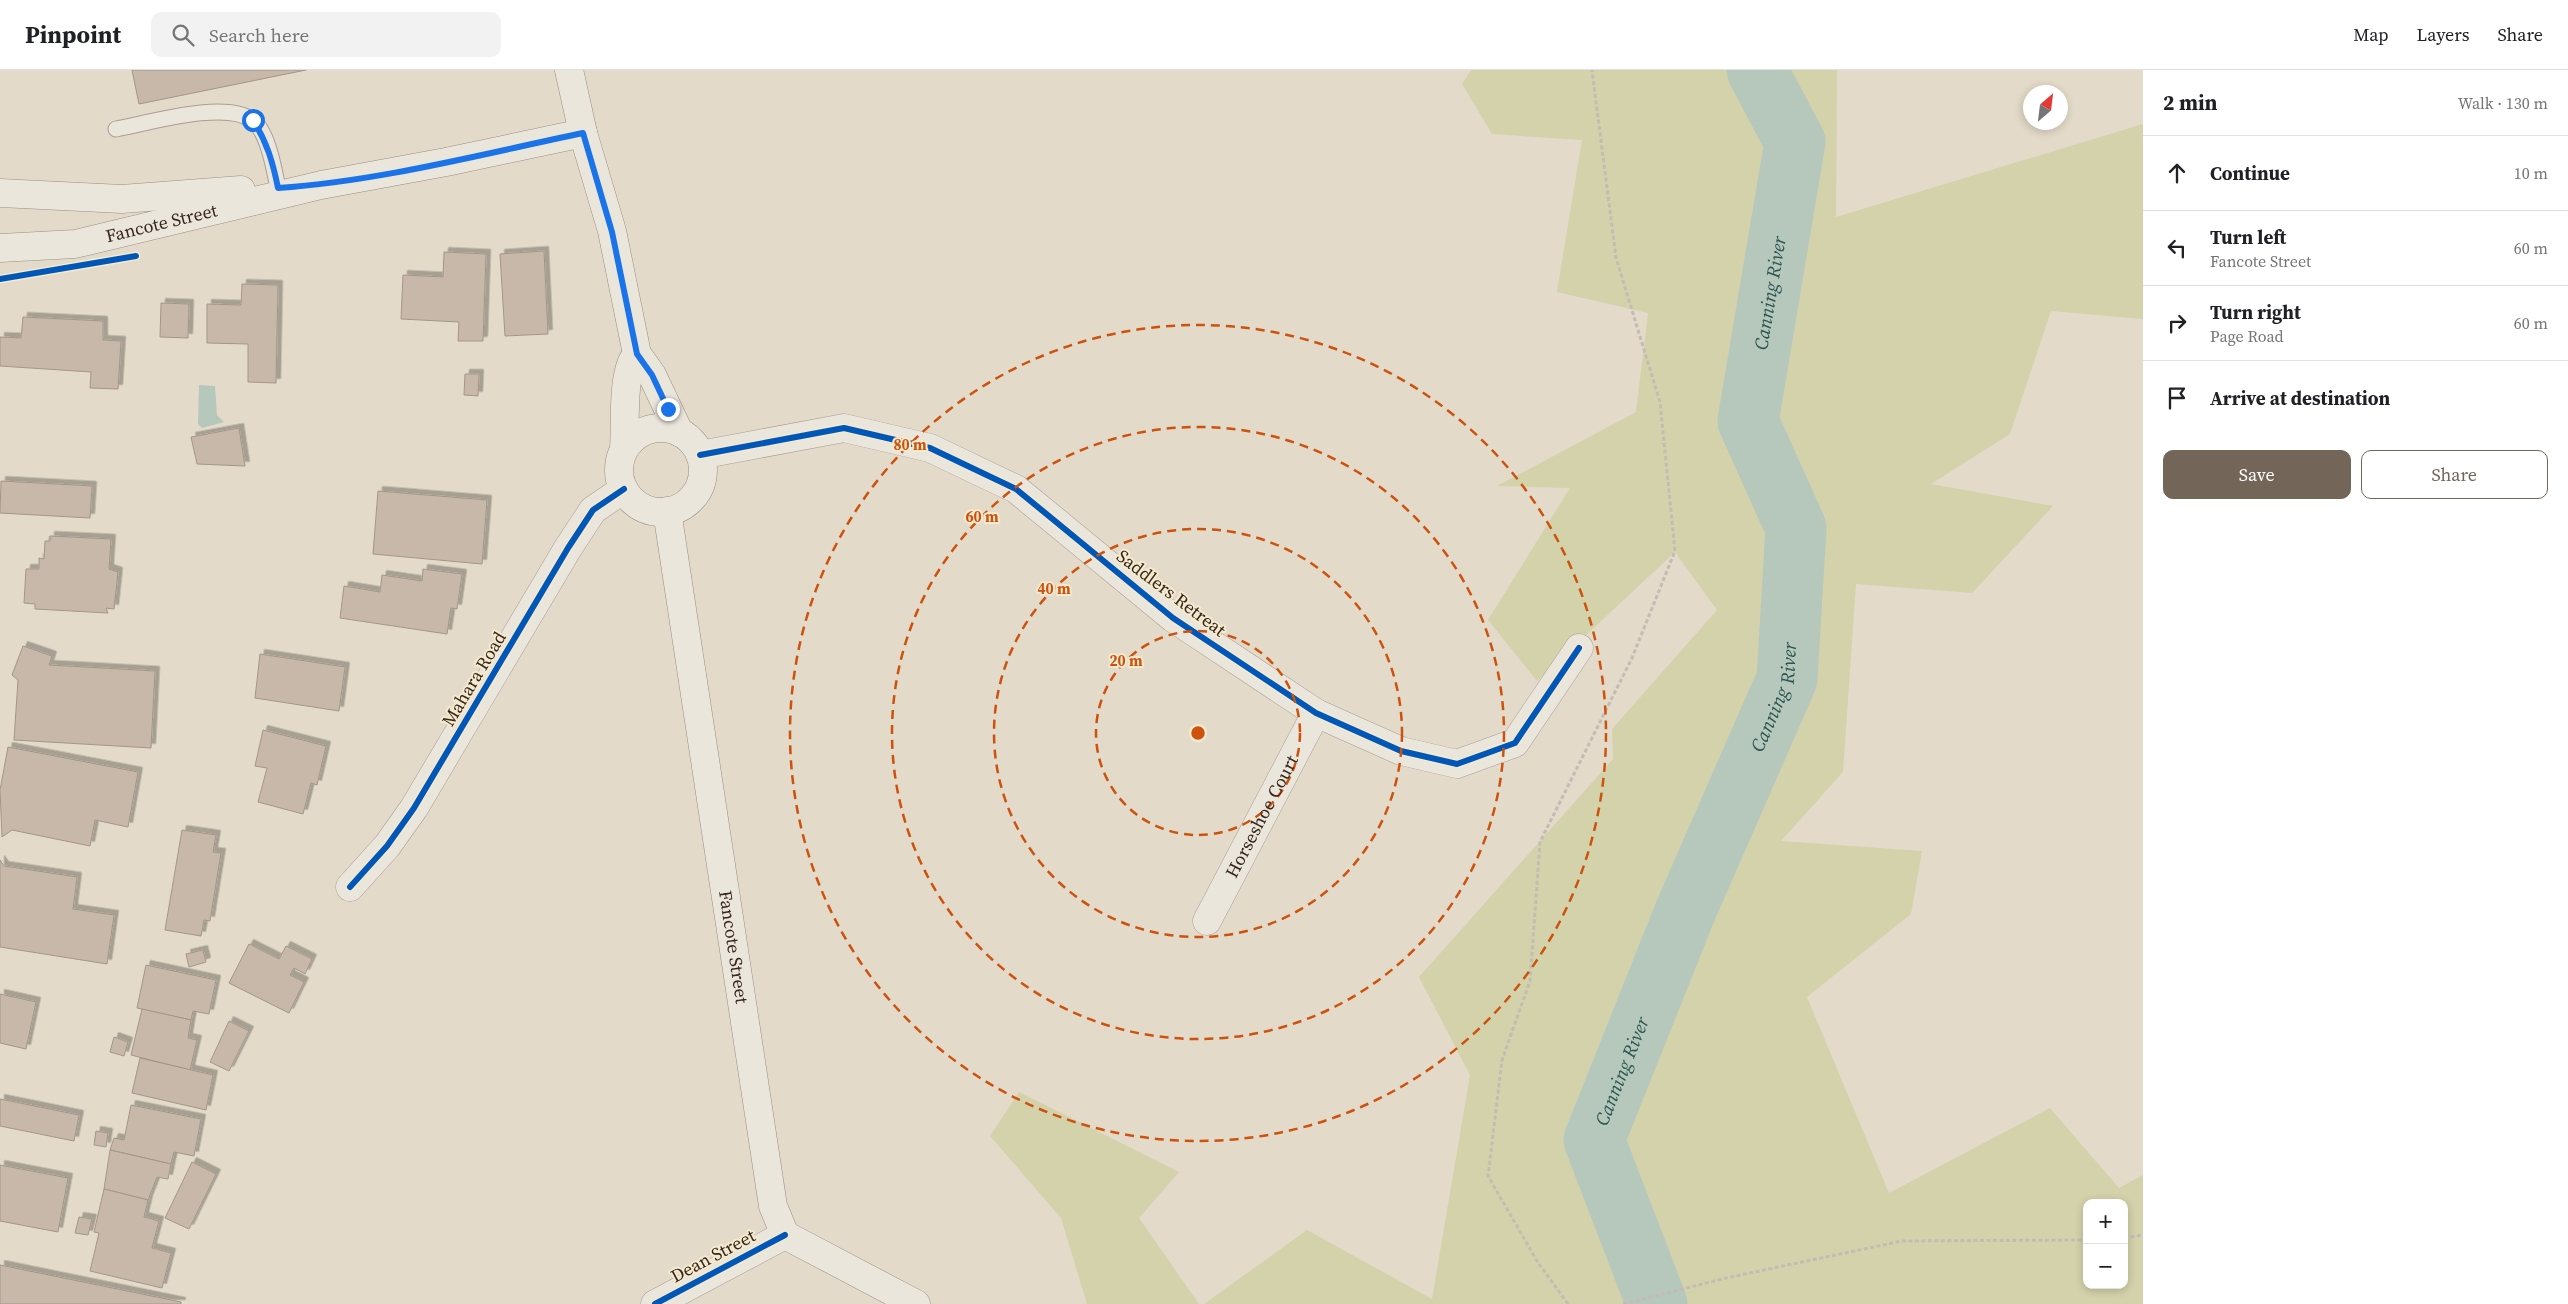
<!DOCTYPE html>
<html lang="en">
<head>
<meta charset="utf-8">
<style>
  :root { --surface:#fff; --page:#f2f2f2; --text:#202124; --muted:#757577; --line:#e0e0e0; --accent:#736659 }
  body { margin:0; font-family:"Source Serif 4",serif; background:var(--page); color:var(--text) }
  .controls { position:absolute; right:15px; bottom:15px; display:grid; overflow:hidden; border-radius:10px; box-shadow:0 2px 8px #0003 }
  .controls button { width:45px; height:45px; display:grid; place-items:center; padding:0; border:0; border-bottom:1px solid var(--line); background:var(--surface); color:var(--text); font:25px sans-serif }
  .compass { position:absolute; left:2023px; top:15px; width:45px; height:45px; border-radius:50%; background:var(--surface); box-shadow:0 2px 8px #0003; rotate:28deg }
  .stop { position:absolute; width:15px; height:15px; margin:-11px; border:4px solid #1a73e8; border-radius:50%; background:#fff }
  .stop.end { background:#1a73e8; border-color:#fff; box-shadow:0 1px 5px #0008 }
  .list { margin:0; padding:0; list-style:none }
  h2 { display:flex; justify-content:space-between; align-items:center; height:65px; margin:0; padding:0 20px; font-size:21px }
  h2 small { font-size:16px; font-weight:400; color:var(--muted) }
  .list li { display:grid; grid-template-columns:32px 1fr auto; gap:15px; align-items:center; box-sizing:border-box; height:75px; padding:0 20px; border-top:1px solid var(--line) }
  .list b { display:block; font-size:19px; white-space:nowrap }
  .list p { margin:0; font-size:16px; white-space:nowrap; color:var(--muted) }
  .list em { font-size:16px; font-style:normal; color:var(--muted) }
  .actions { display:flex; gap:10px; padding:15px 20px }
  .actions a { flex:1; padding:11px 0; border:1px solid var(--accent); border-radius:10px; text-align:center; font-size:18px; color:var(--accent) }
  .actions .main { background:var(--accent); color:#fff }
  .icon { flex:none; width:28px; height:28px; fill:none; stroke:currentColor; stroke-width:2; stroke-linecap:round; stroke-linejoin:round }
  .map { position:relative; flex:none; width:2143px; height:1234px; overflow:hidden }
  header { display:flex; align-items:center; gap:30px; box-sizing:border-box; height:70px; padding:0 25px; background:var(--surface); border-bottom:1px solid var(--line) }
  header strong { font-size:24px }
  nav { display:flex; gap:28px; margin-inline-start:auto; font-size:18px }
  .search { width:350px; height:45px; background:var(--page); display:flex; align-items:center; gap:12px; box-sizing:border-box; padding:0 18px; border-radius:10px; color:var(--muted); font-size:19px }
  main { display:flex }
  aside { flex:1; background:var(--surface) }
  .map>svg:first-child { display:block }
  .green { fill:#d4d2ab; fill-rule:evenodd }
  .water { fill:#b6c8bc }
  .lines { fill:none; stroke-linecap:round; stroke-linejoin:round }
  .river { stroke:#b6c8bc; stroke-width:61 }
  .building { fill:#c7b8aa; stroke:#a39689; filter:url(#shadow) }
  .service-casing { stroke:#a89f93; stroke-width:17 }
  .minor-casing { stroke:#a89f93; stroke-width:29 }
  .secondary-casing { stroke:#978f83; stroke-width:29 }
  .path { stroke:#c3bcb3; stroke-width:3; stroke-dasharray:4 2.5; stroke-linecap:butt }
  .service { stroke:#ebe6dc; stroke-width:15 }
  .minor { stroke:#ebe6dc; stroke-width:28 }
  .secondary { stroke:#ebe6dc; stroke-width:28 }
  .cycleway-casing { stroke:#f5e9ce; stroke-width:9 }
  .cycleway { stroke:#0057b8; stroke-width:6 }
  .route { stroke:#1a73e8; stroke-width:6 }
  .ring { fill:none; stroke:#cd520e; stroke-width:2.5; stroke-dasharray:9 6 }
  .labels { text-anchor:middle; stroke-width:4; stroke-linejoin:round; paint-order:stroke }
  .street-label { font-size:18px; fill:#36271c; stroke:#f5e9ce }
  .water-label { font-size:19px; font-style:italic; fill:#2b5651; stroke:#f5e9ce }
  .centre { fill:#cd520e; stroke:#f5e9ce; stroke-width:2.5 }
  .ring-label { font-size:15px; text-anchor:middle; font-weight:bold; fill:#cd520e; stroke:#f5e9ce; stroke-width:4; stroke-linejoin:round; paint-order:stroke }
</style>
</head>
<body>
<header>
<strong>Pinpoint</strong>
<div class="search"><svg class="icon" aria-label="search" viewBox="0 0 24 24"><circle cx="10" cy="10" r="6"/><path d="M15 15l6 6"/></svg>Search here</div>
<nav><a>Map</a><a>Layers</a><a>Share</a></nav>
</header>
<main>
<div class="map">
<svg width="2143" height="1234" viewBox="0 0 2143 1234">
  <defs>
    <filter id="shadow"><feDropShadow dx="4.5" dy="-4.5" stdDeviation="0" flood-color="#0004"/></filter>
  </defs>
  <rect width="100%" height="100%" fill="#e3dac9"/>
  <g class="green">
    <path d="M1471 0H1837L1836 147 2143 54V249L2051 241 2010 364 1931 414 2053 436 1972 523 1856 514 1843 702 1781 771 1922 781 1911 844 1807 927 1889 1123 2050 1038 2119 1118 2143 1105V1234H1204L1307 1160 1432 1229 1470 1005 1419 907 1613 689 1612 659 1717 540 1675 482 1537 611 1488 550 1570 418 1497 416 1636 342 1648 243 1557 222 1582 70 1492 64 1462 14ZM2087 1133H2124V1215H2087Z"/>
    <polygon points="1019,1022 1179,1102 1139,1148 1199,1234 1087,1234 1061,1148 990,1066"/>
  </g>
  <polygon class="water" points="199,315 215,316 217,345 224,352 202,358 198,354"/>
  <g class="lines">
    <path class="river" id="s1" d="M1657 1234 1594 1070 1685 842 1787 609 1796 458 1748 351 1795 72 1757 0"/>
  </g>
  <g class="building">
    <polygon points="132,0 306,0 139,34"/>
    <polygon points="544,181 548,264 505,266 500,184"/>
    <polygon points="444,182 486,184 483,271 458,271 459,252 401,249 403,205 443,207"/>
    <polygon points="242,214 278,215 276,313 248,312 248,274 207,273 207,234 241,235"/>
    <polygon points="161,233 189,234 188,268 160,267"/>
    <polygon points="23,247 103,251 103,270 121,271 118,319 90,318 91,302 0,296 0,267 21,268"/>
    <polygon points="465,304 479,304 478,326 464,325"/>
    <polygon points="239,358 245,396 197,394 191,367"/>
    <polygon points="1,411 92,416 90,448 0,443"/>
    <polygon points="378,421 487,430 482,494 373,484"/>
    <polygon points="50,466 111,469 109,499 118,502 114,539 106,538 108,543 35,539 35,534 24,533 26,499 39,499 39,488 44,489 45,471 50,471"/>
    <polygon points="423,499 462,504 457,539 451,538 447,564 340,548 344,516 380,522 382,505 422,511"/>
    <polygon points="23,576 52,586 49,595 155,601 151,678 14,670 18,610 12,605"/>
    <polygon points="260,584 345,597 339,641 255,628"/>
    <polygon points="263,660 326,676 317,715 311,713 303,744 258,732 267,698 255,696"/>
    <polygon points="8,677 138,702 128,757 95,750 90,776 12,760 2,767 0,720"/>
    <polygon points="182,760 216,765 213,782 221,783 210,851 204,850 201,866 165,860"/>
    <polygon points="0,790 4,796 77,807 73,839 114,845 107,894 0,877"/>
    <polygon points="249,874 279,889 286,876 312,889 305,904 294,898 290,905 304,912 289,943 229,913"/>
    <polygon points="203,880 206,892 189,897 186,884"/>
    <polygon points="146,895 216,910 209,944 193,941 191,950 137,938"/>
    <polygon points="0,924 36,932 26,979 0,973"/>
    <polygon points="142,939 191,950 188,968 197,970 190,1000 131,985"/>
    <polygon points="229,951 249,961 229,1001 210,992"/>
    <polygon points="114,967 128,972 124,986 110,982"/>
    <polygon points="140,988 213,1005 206,1040 132,1023"/>
    <polygon points="0,1029 79,1045 74,1071 0,1056"/>
    <polygon points="131,1035 201,1049 194,1086 174,1082 171,1094 110,1080 114,1068 124,1070"/>
    <polygon points="96,1061 108,1063 106,1077 94,1075"/>
    <polygon points="110,1080 171,1094 168,1109 157,1107 148,1130 104,1119"/>
    <polygon points="192,1092 216,1104 189,1159 165,1148"/>
    <polygon points="0,1095 68,1108 58,1162 0,1151"/>
    <polygon points="104,1119 148,1130 144,1147 159,1151 152,1178 171,1183 162,1218 90,1201 99,1163 94,1162"/>
    <polygon points="79,1147 92,1149 88,1165 75,1163"/>
    <polygon points="0,1195 181,1232 181,1234 0,1234"/>
  </g>
  <g class="lines">
    <defs>
      <path id="service" d="M116 59C149 53 225 30 252 50 268 61 274 99 278 118"/>
      <g id="minor">
        <polyline points="700,385 844,358 930,378 1016,419 1173,548 1316,643 1401,681 1457,694 1515,673 1579,578"/>
        <polyline points="350,817 387,776 414,738 568,478 593,440 624,419"/>
        <path id="s2" d="M1207 851 1316 643"/>
        <polyline points="655,1234 785,1165"/>
      </g>
      <g id="secondary">
        <polyline points="569,0 583,63 612,161 637,284 652,305 679,362"/>
        <polyline points="0,123 122,129 241,120"/>
        <path id="s3" d="M0 178 75 174 321 115 446 92 583 63"/>
        <circle cx="661" cy="400" r="42"/>
        <path d="M624 379C626 356 621 301 637 284"/>
        <path id="s4" d="M667 441 773 1136 785 1165 916 1234"/>
      </g>
    </defs>
    <use href="#service" class="service-casing"/>
    <use href="#minor" class="minor-casing"/>
    <use href="#secondary" class="secondary-casing"/>
    <g class="path">
      <polyline points="2124,1168 2143,1165"/>
      <polyline points="1568,1234 1537,1191 1488,1106 1502,990 1530,911 1540,772 1632,588 1675,481 1660,332 1616,188 1592,0"/>
      <polyline points="1623,1234 1726,1208 1902,1171 2087,1170"/>
    </g>
    <use href="#service" class="service"/>
    <use href="#minor" class="minor"/>
    <use href="#secondary" class="secondary"/>
    <defs>
      <g id="cycleway">
        <polyline points="0,209 136,186"/>
        <polyline points="700,385 844,358 930,378 1016,419 1173,548 1316,643 1401,681 1457,694 1515,673 1579,578"/>
        <polyline points="350,817 387,776 414,738 568,478 593,440 624,419"/>
        <polyline points="655,1234 785,1165"/>
      </g>
    </defs>
    <use href="#cycleway" class="cycleway-casing"/>
    <use href="#cycleway" class="cycleway"/>
  </g>
  <g class="lines">
    <path class="route" d="M253 50C267 72 273 93 278 118 380 111 482 84 583 63L612 162 637 284 652 305 668 339"/>
  </g>
  <g class="ring">
    <circle cx="1198" cy="663" r="102"/>
    <circle cx="1198" cy="663" r="204"/>
    <circle cx="1198" cy="663" r="306"/>
    <circle cx="1198" cy="663" r="408"/>
  </g>
  <g class="labels">
    <g class="street-label">
      <text dy="6" stroke="none"><textPath href="#s3" startOffset="164">Fancote Street</textPath></text>
      <text transform="translate(1171 523) rotate(37)" y="6">Saddlers Retreat</text>
      <text transform="translate(474 609) rotate(-59)" y="6">Mahara Road</text>
      <text dy="6" stroke="none"><textPath href="#s2" startOffset="118">Horseshoe Court</textPath></text>
      <text dy="6" stroke="none"><textPath href="#s4" startOffset="441">Fancote Street</textPath></text>
      <text transform="translate(713 1186) rotate(-28)" y="6">Dean Street</text>
    </g>
    <g class="water-label">
      <text dy="7" stroke="none"><textPath href="#s1" startOffset="1074">Canning River</textPath></text>
      <text dy="7" stroke="none"><textPath href="#s1" startOffset="655">Canning River</textPath></text>
      <text dy="7" stroke="none"><textPath href="#s1" startOffset="250">Canning River</textPath></text>
    </g>
  </g>
  <circle cx="1198" cy="663" r="8" class="centre"/>
  <g class="ring-label">
    <text x="910" y="380">80 m</text>
    <text x="982" y="452">60 m</text>
    <text x="1054" y="524">40 m</text>
    <text x="1126" y="596">20 m</text>
  </g>
</svg>
<div class="controls">
<button>+</button>
<button>−</button>
</div>
<svg class="compass" viewBox="-18 -18 36 36"><path d="M0-13l5 13h-10z" fill="#e53935"/><path d="M0 13l5-13h-10z" fill="#757577"/></svg>
<div class="stop" style="left:253px;top:50px"></div>
<div class="stop end" style="left:668px;top:339px"></div>
</div>
<aside>
<h2>2 min<small>Walk · 130 m</small></h2>
<ul class="list">
<li><svg class="icon" aria-label="ahead" viewBox="0 0 24 24"><path d="M12 20V5M6 11l6-6 6 6"/></svg><div><b>Continue</b></div><em>10 m</em></li>
<li><svg class="icon" aria-label="left" viewBox="0 0 24 24"><path d="M17 20v-9H6M10 6l-5 5 5 5"/></svg><div><b>Turn left</b><p>Fancote Street</p></div><em>60 m</em></li>
<li><svg class="icon" aria-label="right" viewBox="0 0 24 24"><path d="M7 20v-9h11M14 6l5 5-5 5"/></svg><div><b>Turn right</b><p>Page Road</p></div><em>60 m</em></li>
<li><svg class="icon" aria-label="arrive" viewBox="0 0 24 24"><path d="M6 21V4h12l-3 4 3 4H6"/></svg><div><b>Arrive at destination</b></div></li>
</ul>
<div class="actions"><a class="main">Save</a><a>Share</a></div>
</aside>
</main>
</body>
</html>
